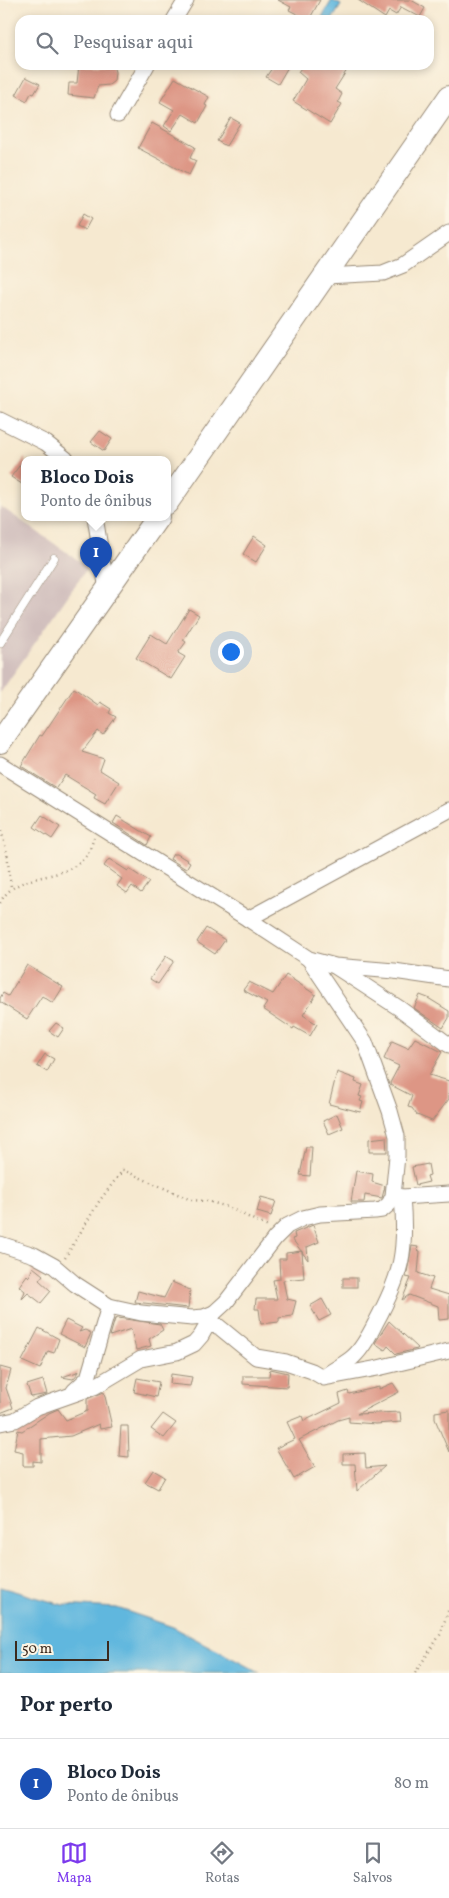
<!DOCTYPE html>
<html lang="pt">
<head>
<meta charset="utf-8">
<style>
  :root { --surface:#fff; --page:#f2f2f3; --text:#1f2937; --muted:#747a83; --line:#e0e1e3; --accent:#7c3aed }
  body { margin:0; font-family:Vollkorn,serif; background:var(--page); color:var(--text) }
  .scale { position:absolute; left:15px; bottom:12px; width:94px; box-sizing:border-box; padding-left:5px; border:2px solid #3b2a1e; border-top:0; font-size:14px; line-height:18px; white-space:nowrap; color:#3b2a1e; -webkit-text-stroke:4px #fcf5e5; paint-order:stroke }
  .you { position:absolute; left:230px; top:651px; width:18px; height:18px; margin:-12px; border:4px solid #fff; border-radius:50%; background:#1a73e8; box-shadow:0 0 0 8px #1a73e833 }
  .badge { display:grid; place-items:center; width:32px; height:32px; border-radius:50%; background:var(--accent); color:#fff; font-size:16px; font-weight:700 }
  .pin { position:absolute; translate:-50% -41px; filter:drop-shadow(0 1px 2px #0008) }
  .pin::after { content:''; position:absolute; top:26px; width:18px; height:15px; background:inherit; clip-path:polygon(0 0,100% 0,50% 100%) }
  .popup { position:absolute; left:21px; top:456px; width:150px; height:65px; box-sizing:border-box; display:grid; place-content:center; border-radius:10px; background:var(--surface); filter:drop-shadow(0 1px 4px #0005); font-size:16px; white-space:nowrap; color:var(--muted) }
  .popup b { font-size:19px; color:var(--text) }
  .popup::after { content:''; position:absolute; left:50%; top:100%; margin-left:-10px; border:10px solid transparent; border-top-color:var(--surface) }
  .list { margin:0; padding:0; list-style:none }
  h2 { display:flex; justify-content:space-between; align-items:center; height:65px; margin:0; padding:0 20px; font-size:21px }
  h2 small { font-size:16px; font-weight:400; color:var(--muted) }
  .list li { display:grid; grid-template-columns:32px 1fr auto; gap:15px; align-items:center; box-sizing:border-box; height:90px; padding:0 20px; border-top:1px solid var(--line) }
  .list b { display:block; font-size:19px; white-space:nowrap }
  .list p { margin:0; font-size:16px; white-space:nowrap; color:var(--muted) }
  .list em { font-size:16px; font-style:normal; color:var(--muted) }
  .icon { flex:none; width:28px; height:28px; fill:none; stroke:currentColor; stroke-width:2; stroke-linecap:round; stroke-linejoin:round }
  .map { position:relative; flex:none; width:449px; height:1673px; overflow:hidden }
  .search { position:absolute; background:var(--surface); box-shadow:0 2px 8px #0003; left:15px; right:15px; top:15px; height:55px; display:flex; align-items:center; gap:12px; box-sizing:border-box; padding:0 18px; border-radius:15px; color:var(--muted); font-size:19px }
  .sheet { height:155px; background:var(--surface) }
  nav { display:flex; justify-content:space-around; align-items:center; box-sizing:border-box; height:70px; border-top:1px solid var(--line); background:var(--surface); font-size:14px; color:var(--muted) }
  nav a { display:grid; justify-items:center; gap:2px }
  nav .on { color:var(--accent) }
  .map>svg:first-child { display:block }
  .industrial { fill:#d1bfbd }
  .water { fill:#61b7de; stroke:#4e707e }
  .building { fill:#dd9685 }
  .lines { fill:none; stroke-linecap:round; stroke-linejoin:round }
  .service-casing { stroke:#988a77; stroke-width:9 }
  .minor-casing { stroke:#988a77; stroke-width:17 }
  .primary-casing { stroke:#988a77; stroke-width:24 }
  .path { stroke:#988a77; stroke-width:2.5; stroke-dasharray:1 4; stroke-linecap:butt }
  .service { stroke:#fff; stroke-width:8 }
  .minor { stroke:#fff; stroke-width:15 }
  .primary { stroke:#fff; stroke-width:22 }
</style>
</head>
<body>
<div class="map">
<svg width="449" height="1673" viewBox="0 0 449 1673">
  <rect width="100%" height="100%" fill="#fcf5e5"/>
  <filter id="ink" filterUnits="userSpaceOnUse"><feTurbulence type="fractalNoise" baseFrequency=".02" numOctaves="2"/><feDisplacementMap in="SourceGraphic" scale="10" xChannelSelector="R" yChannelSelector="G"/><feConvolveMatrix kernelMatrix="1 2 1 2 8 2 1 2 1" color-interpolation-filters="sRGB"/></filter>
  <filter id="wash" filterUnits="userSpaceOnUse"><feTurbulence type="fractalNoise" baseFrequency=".0096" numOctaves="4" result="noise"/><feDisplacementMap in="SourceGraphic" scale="20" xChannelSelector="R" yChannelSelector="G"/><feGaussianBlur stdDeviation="1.12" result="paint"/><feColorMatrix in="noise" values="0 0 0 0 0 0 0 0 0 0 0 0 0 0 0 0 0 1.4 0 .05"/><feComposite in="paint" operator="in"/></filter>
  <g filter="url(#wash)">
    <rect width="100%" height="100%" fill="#f6e9d0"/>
    <polygon class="industrial" points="0,506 88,567 0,693"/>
    <g class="water">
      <polygon points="332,0 341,5 332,20 322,17"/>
      <polygon points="0,1587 63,1605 117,1608 173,1627 260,1673 0,1673"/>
    </g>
    <g id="blocks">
      <g class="building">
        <polygon points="278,0 320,0 309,20 289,10 291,7"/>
        <polygon points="358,0 411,0 425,8 420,17 401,7 396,15 389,11 385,18"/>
        <polygon points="79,65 113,65 115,72 114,81 109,85 98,86 94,98 68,95 69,83 77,83"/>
        <polygon points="274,65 289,65 278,84 266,77"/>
        <polygon points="303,65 339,65 347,70 335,89 342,94 338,102 342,104 330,124 293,101 306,79 298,72"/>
        <polygon points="26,77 40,84 34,94 31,93 27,101 16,95"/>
        <polygon points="175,78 209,97 205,105 207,106 198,123 183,114 171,131 164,126 174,110 160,102"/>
        <polygon points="231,118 240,123 226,146 217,141"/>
        <polygon points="152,123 195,147 190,158 196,161 189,175 138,148"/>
        <polygon points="83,214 91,219 85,230 77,226"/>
        <polygon points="100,431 112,439 104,451 91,442"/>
        <polygon points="25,458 25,486 11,477"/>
        <polygon points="254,536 267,545 256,562 243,554"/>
        <polygon points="189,609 199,615 183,640 186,642 178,653 185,657 171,679 136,658 151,634 167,644"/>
        <polygon points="74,688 98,705 100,702 111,709 109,713 116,717 103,735 98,731 82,752 104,759 100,770 119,782 105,804 94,798 96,794 65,775 56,788 21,766 40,735 42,736"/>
        <polygon points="42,815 60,827 52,839 34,827"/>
        <polygon points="117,816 151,837 147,845 113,823"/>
        <polygon points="173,854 177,854 190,862 186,869 170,859"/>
        <polygon points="109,859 128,871 129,869 149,882 141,893 132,886 127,893 117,886 122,879 104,866"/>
        <polygon points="206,928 225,940 215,954 197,942"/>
        <polygon points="166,956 174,961 158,984 150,979"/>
        <polygon points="27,965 63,987 53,1003 42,996 27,1019 0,1002 0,998 3,993 8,996"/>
        <polygon points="286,975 316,995 303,1015 317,1024 310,1036 294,1027 293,1029 263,1009 267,1003 243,990 249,982 273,994"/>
        <polygon points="420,995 428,998 449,1011 449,1018 443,1028 414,1008"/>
        <polygon points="56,1023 64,1028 58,1037 49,1031"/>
        <polygon points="415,1038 442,1052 429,1075 449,1081 449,1099 432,1121 417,1115 412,1108 408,1107 412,1096 391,1085 390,1083 399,1066 384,1059 392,1041 408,1048"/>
        <polygon points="45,1054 54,1059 47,1072 37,1066"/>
        <polygon points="337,1072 356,1079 355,1082 363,1085 359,1096 362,1097 360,1101 363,1102 360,1112 329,1104"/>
        <polygon points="337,1114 343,1128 329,1134 323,1121"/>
        <polygon points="386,1137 387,1152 369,1152 369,1139"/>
        <polygon points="306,1147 312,1147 310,1176 300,1175"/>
        <polygon points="428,1164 430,1175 427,1176 429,1182 416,1185 412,1167"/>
        <polygon points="356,1171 373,1174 372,1182 385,1186 382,1198 365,1195 364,1202 351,1202"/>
        <polygon points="261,1197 276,1201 271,1216 257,1212"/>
        <polygon points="313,1225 319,1242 307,1247 308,1260 292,1239 295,1238 294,1233"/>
        <polygon points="412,1246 418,1247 417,1250 420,1251 418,1273 433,1278 429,1289 449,1295 449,1319 439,1320 438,1306 409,1295 402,1300 411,1278 406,1277"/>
        <polygon points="302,1251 304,1278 283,1280 287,1299 296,1301 292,1316 279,1318 279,1322 261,1324 259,1309 255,1309 256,1299 277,1299 273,1280 280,1279 279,1259 286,1259 286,1253"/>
        <polygon points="33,1267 43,1275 39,1280 51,1291 41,1303 28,1293 22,1299 25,1291 19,1286 27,1275 29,1277"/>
        <rect x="343" y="1278" width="14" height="9"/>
        <polygon points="172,1282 190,1290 188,1308 135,1302 138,1291 164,1298"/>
        <polygon points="322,1299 331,1315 319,1321 310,1306"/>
        <polygon points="118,1318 160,1324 163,1330 149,1339 151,1346 136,1350 131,1329 110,1336 115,1319"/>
        <polygon points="66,1320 82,1328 79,1332 85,1330 91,1333 85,1347 59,1334"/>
        <polygon points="389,1321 418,1348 417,1349 396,1354 388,1346 385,1350 375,1343"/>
        <polygon points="39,1328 59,1339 54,1353 48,1351 40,1369 22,1361"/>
        <polygon points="0,1367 11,1370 6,1388 13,1408 0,1413"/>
        <polygon points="270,1369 288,1373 287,1387 243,1384 243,1376 269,1376"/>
        <polygon points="80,1371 73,1379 62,1377"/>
        <polygon points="171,1374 192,1377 190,1386 170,1384"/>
        <polygon points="137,1378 159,1382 156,1397 134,1392"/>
        <polygon points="43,1380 47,1394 31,1397 27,1385"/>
        <polygon points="393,1383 399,1392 357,1414 400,1412 401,1422 376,1424 349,1422 349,1417 338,1420 299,1440 315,1467 294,1479 276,1448 295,1439 287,1422 302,1416 304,1421 341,1403 339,1394 348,1391 349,1394 379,1387 379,1389"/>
        <polygon points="104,1392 112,1427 100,1429 99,1424 71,1436 41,1439 41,1462 33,1461 33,1466 23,1466 23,1452 14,1450 18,1430 22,1431 49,1413 58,1409 66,1420 87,1411 87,1399"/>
        <polygon points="449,1410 449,1452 435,1419 435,1412"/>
        <polygon points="163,1414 176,1423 164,1438 151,1429"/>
        <polygon points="121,1426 128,1426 129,1457 119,1456"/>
        <polygon points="365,1453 366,1468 385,1466 357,1491 355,1464 343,1464 343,1454"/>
        <polygon points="153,1470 165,1477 158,1489 145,1482"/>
      </g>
    </g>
  </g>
  <g filter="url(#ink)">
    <use href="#blocks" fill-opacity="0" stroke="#988a77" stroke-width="1"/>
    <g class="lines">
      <defs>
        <polyline id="service" points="0,643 54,558"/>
        <g id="minor">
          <polyline points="174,20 186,0"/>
          <polyline points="118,115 147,65"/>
          <polyline points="326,276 383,273 403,265 449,233"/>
          <polyline points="0,420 46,443 66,459"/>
          <polyline points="95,517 107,590"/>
          <polyline points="0,764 248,919 309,959 335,966 394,971 449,979"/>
          <polyline points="248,919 449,810"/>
          <polyline points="336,967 399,1008 449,1045"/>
          <polyline points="393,1196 402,1197 449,1194"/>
          <polyline points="0,1244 34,1255 54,1266 75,1284 109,1306 141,1313 192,1318 204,1317 214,1313"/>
          <polyline points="207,1325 218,1326 256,1357 286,1362 312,1371 324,1378 378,1368 449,1351"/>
          <path d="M328 1374C336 1368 345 1364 353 1357 363 1348 370 1334 376 1322 402 1274 407 1251 402 1197"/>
          <polyline points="74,1391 88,1378 109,1306"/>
          <polyline points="0,1423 15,1420 37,1407 94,1387 141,1359 177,1352 194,1344 201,1336 214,1313 226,1302 275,1238 287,1226 303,1218 320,1214 375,1211 382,1210 389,1204 393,1196 397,1156 397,1136 390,1111 365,1042 309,959"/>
        </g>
        <g id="primary">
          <polyline points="167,503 449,97"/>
          <polyline points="0,742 158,517"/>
        </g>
      </defs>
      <use href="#service" class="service-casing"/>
      <use href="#minor" class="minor-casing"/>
      <use href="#primary" class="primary-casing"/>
      <g class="path">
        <polyline points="0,826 7,853 11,887"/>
        <path d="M0 903C17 869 64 884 86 856 90 851 92 843 94 838"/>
        <polyline points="65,1258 100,1200 123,1170 191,1200 207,1201 228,1207 268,1227"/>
        <polyline points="415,1673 440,1635 449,1608"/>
      </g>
      <use href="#service" class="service"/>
      <use href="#minor" class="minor"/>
      <use href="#primary" class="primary"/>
    </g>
  </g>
</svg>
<div class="scale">50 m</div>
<div class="you"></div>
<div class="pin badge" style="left:96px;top:578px;background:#1a4fb4">1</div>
<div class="popup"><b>Bloco Dois</b>Ponto de ônibus</div>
<div class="search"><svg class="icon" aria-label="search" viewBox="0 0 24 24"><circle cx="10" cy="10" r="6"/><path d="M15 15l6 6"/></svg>Pesquisar aqui</div>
</div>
<section class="sheet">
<h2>Por perto<small></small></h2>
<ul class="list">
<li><span class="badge" style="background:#1a4fb4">1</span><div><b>Bloco Dois</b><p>Ponto de ônibus</p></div><em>80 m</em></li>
</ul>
</section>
<nav>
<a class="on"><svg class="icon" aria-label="map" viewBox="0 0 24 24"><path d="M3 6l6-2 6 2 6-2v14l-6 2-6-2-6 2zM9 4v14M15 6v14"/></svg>Mapa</a>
<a><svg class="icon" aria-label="directions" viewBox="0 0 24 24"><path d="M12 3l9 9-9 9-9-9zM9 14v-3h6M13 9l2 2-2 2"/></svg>Rotas</a>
<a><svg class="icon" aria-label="saved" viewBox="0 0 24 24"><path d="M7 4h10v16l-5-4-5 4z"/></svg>Salvos</a>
</nav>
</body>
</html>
